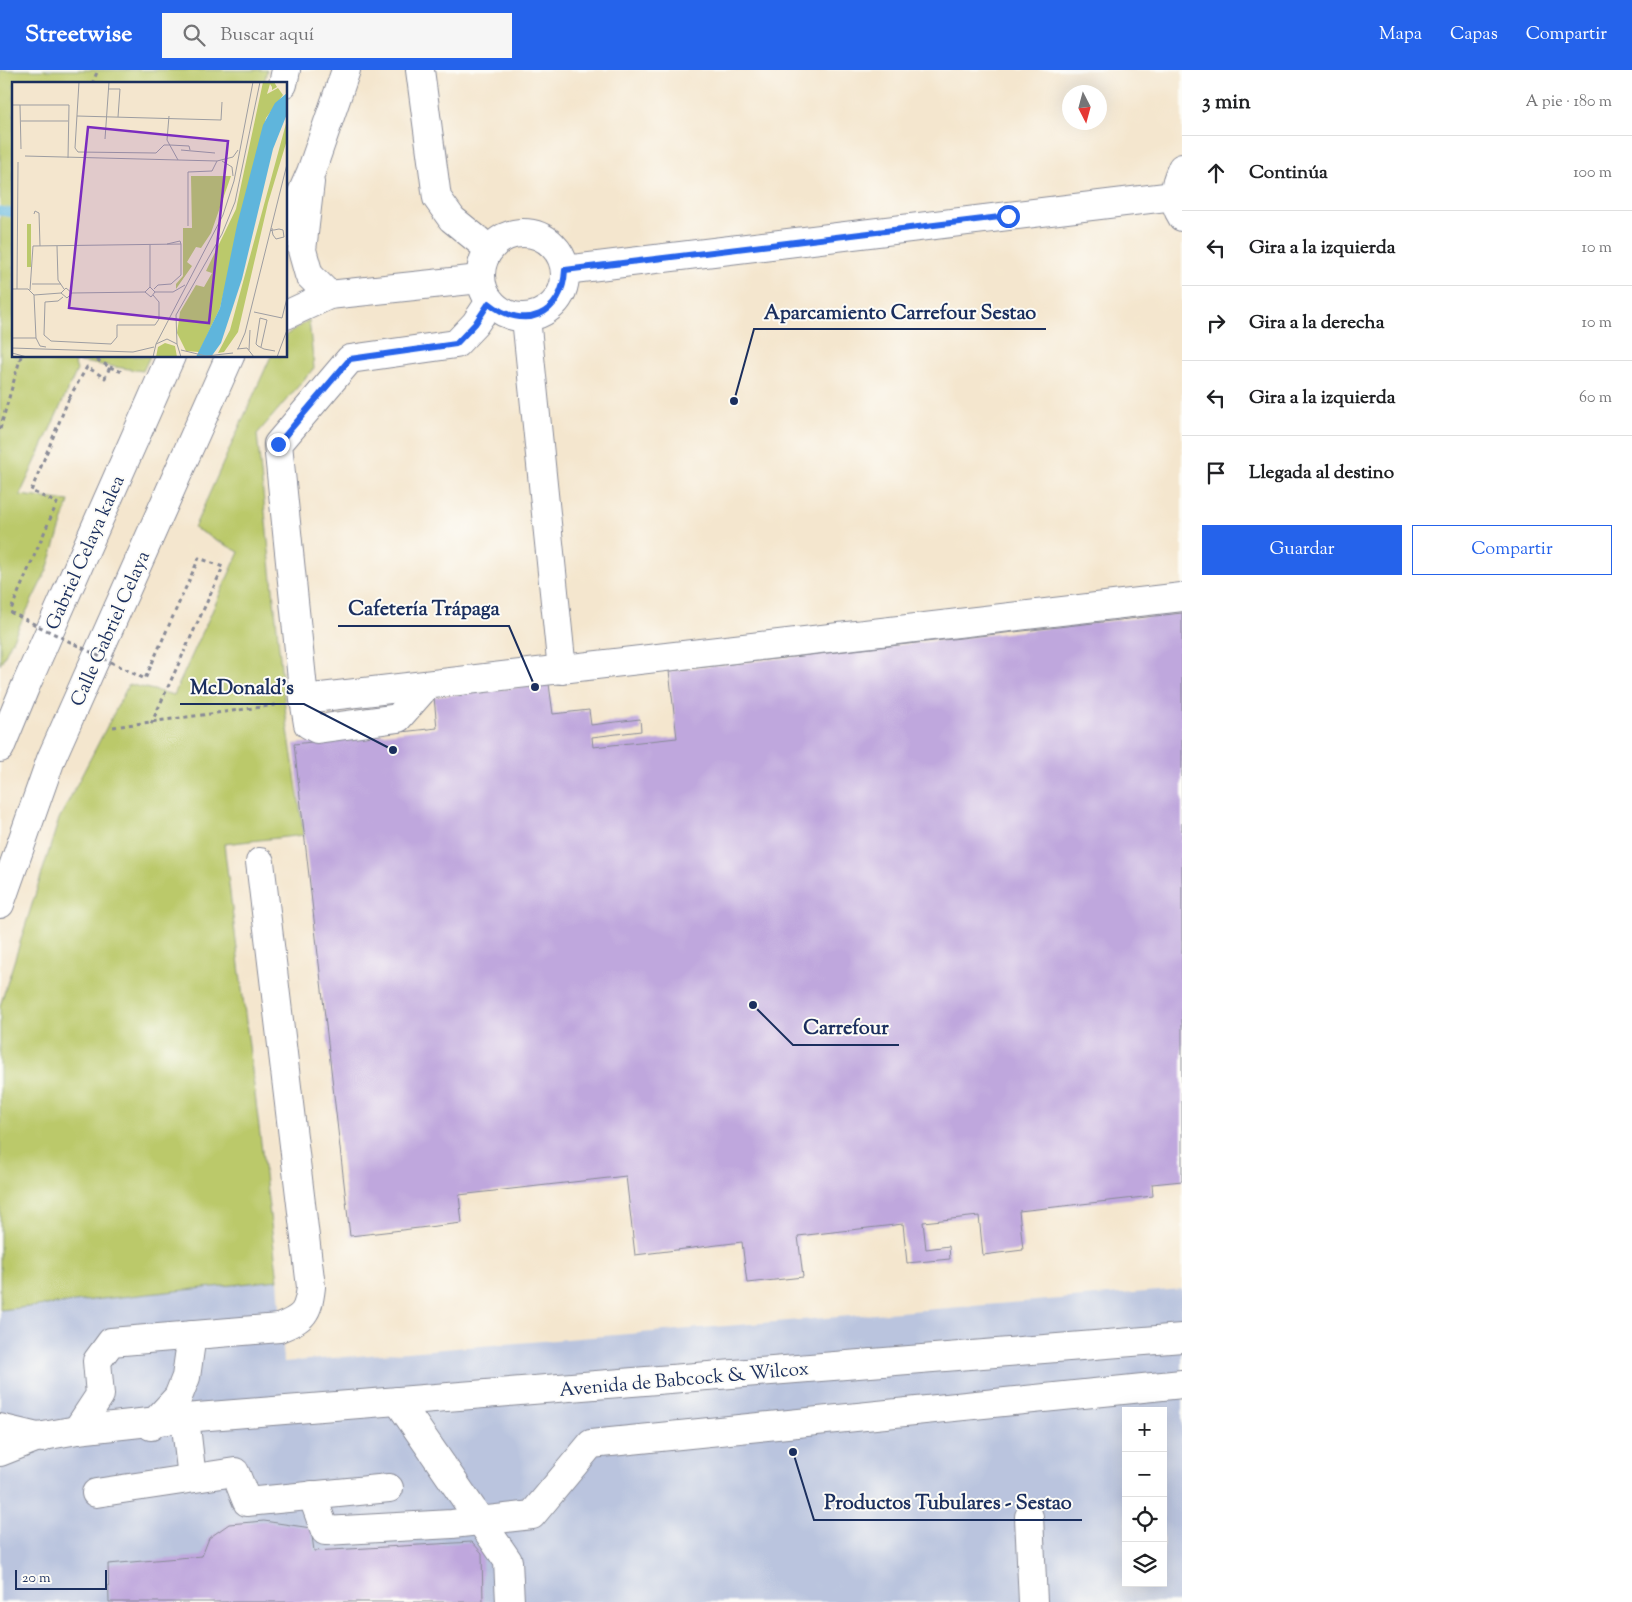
<!DOCTYPE html>
<html lang="es">
<head>
<meta charset="utf-8">
<style>
  :root { --surface:#fff; --page:#f6f6f6; --text:#202124; --muted:#757577; --line:#e0e0e0; --accent:#2563eb }
  body { margin:0; font-family:"Sorts Mill Goudy",serif; background:var(--page); color:var(--text) }
  .controls { position:absolute; right:15px; bottom:15px; display:grid; overflow:hidden; border-radius:0px; box-shadow:0 5px 20px #0002 }
  .controls button { width:45px; height:45px; display:grid; place-items:center; padding:0; border:0; border-bottom:1px solid var(--line); background:var(--surface); color:var(--text); font:25px sans-serif }
  .compass { position:absolute; left:1062px; top:15px; width:45px; height:45px; border-radius:50%; background:var(--surface); box-shadow:0 5px 20px #0002; rotate:174deg }
  .scale { position:absolute; left:15px; bottom:12px; width:92px; box-sizing:border-box; padding-left:5px; border:2px solid #1b2f5e; border-top:0; font-size:14px; line-height:18px; white-space:nowrap; color:#1b2f5e; -webkit-text-stroke:4px #fdfcf7; paint-order:stroke }
  .stop { position:absolute; width:15px; height:15px; margin:-11px; border:4px solid #2563eb; border-radius:50%; background:#fff }
  .stop.end { background:#2563eb; border-color:#fff; box-shadow:0 1px 5px #0008 }
  .list { margin:0; padding:0; list-style:none }
  h2 { display:flex; justify-content:space-between; align-items:center; height:65px; margin:0; padding:0 20px; font-size:21px }
  h2 small { font-size:16px; font-weight:400; color:var(--muted) }
  .list li { display:grid; grid-template-columns:32px 1fr auto; gap:15px; align-items:center; box-sizing:border-box; height:75px; padding:0 20px; border-top:1px solid var(--line) }
  .list b { display:block; font-size:19px; white-space:nowrap }
  .list em { font-size:16px; font-style:normal; color:var(--muted) }
  .actions { display:flex; gap:10px; padding:15px 20px }
  .actions a { flex:1; padding:11px 0; border:1px solid var(--accent); border-radius:0px; text-align:center; font-size:18px; color:var(--accent) }
  .actions .main { background:var(--accent); color:#fff }
  .icon { flex:none; width:28px; height:28px; fill:none; stroke:currentColor; stroke-width:2; stroke-linecap:round; stroke-linejoin:round }
  .map { position:relative; flex:none; width:1182px; height:1532px; overflow:hidden }
  header { display:flex; align-items:center; gap:30px; box-sizing:border-box; height:70px; padding:0 25px; background:var(--accent); color:#fff }
  header strong { font-size:24px }
  nav { display:flex; gap:28px; margin-inline-start:auto; font-size:18px }
  .search { width:350px; height:45px; background:var(--page); display:flex; align-items:center; gap:12px; box-sizing:border-box; padding:0 18px; border-radius:0px; color:var(--muted); font-size:19px }
  main { display:flex }
  aside { flex:1; background:var(--surface) }
  .map>svg:first-child { display:block }
  .industrial { fill:#bac4de; fill-rule:evenodd }
  .green { fill:#bbc96b; stroke:#6b7c64 }
  .lines { fill:none; stroke-linecap:round; stroke-linejoin:round }
  .stream { stroke:#5fb5dc; stroke-width:9 }
  .building { fill:#bfa7dd }
  .minor-casing { stroke:#888a96; stroke-width:30 }
  .major-casing { stroke:#888a96; stroke-width:30 }
  .path { stroke:#888a96; stroke-width:3; stroke-dasharray:4 4; stroke-linecap:butt }
  .minor { stroke:#fff; stroke-width:28 }
  .major { stroke:#fff; stroke-width:28 }
  .path-bridge { stroke:#888a96; stroke-width:3; stroke-dasharray:4 4; stroke-linecap:butt }
  .route { stroke:#2563eb; stroke-width:6 }
  .labels { text-anchor:middle; stroke-width:4; stroke-linejoin:round; paint-order:stroke }
  .street-label { font-size:19px; fill:#1b2f5e; stroke:#fdfcf7 }
  .inset-road { fill:none; stroke:#9d9da1; stroke-width:1 }
  .view { fill:#7b2cbf; fill-opacity:0.15; stroke:#7b2cbf; stroke-width:2.5 }
  .inset-edge { fill:none; stroke:#1b2f5e; stroke-width:2.5 }
  .leader { fill:none; stroke:#1b2f5e; stroke-width:2 }
  .callout-dot { fill:#1b2f5e; stroke:#fdfcf7; stroke-width:2 }
  .callout-label { font-size:20px; text-anchor:middle; font-weight:bold; fill:#1b2f5e; stroke:#fdfcf7; stroke-width:4; stroke-linejoin:round; paint-order:stroke }
</style>
</head>
<body>
<header>
<strong>Streetwise</strong>
<div class="search"><svg class="icon" aria-label="search" viewBox="0 0 24 24"><circle cx="10" cy="10" r="6"/><path d="M15 15l6 6"/></svg>Buscar aquí</div>
<nav><a>Mapa</a><a>Capas</a><a>Compartir</a></nav>
</header>
<main>
<div class="map">
<svg width="1182" height="1532" viewBox="0 0 1182 1532">
  <rect width="100%" height="100%" fill="#fdfcf7"/>
  <filter id="ink" filterUnits="userSpaceOnUse"><feTurbulence type="fractalNoise" baseFrequency=".02" numOctaves="2"/><feDisplacementMap in="SourceGraphic" scale="10" xChannelSelector="R" yChannelSelector="G"/><feConvolveMatrix kernelMatrix="1 2 1 2 8 2 1 2 1" color-interpolation-filters="sRGB"/></filter>
  <filter id="wash" filterUnits="userSpaceOnUse"><feTurbulence type="fractalNoise" baseFrequency=".0096" numOctaves="4" result="noise"/><feDisplacementMap in="SourceGraphic" scale="20" xChannelSelector="R" yChannelSelector="G"/><feGaussianBlur stdDeviation="1.12" result="paint"/><feColorMatrix in="noise" values="0 0 0 0 0 0 0 0 0 0 0 0 0 0 0 0 0 1.4 0 .05"/><feComposite in="paint" operator="in"/></filter>
  <g filter="url(#wash)">
    <rect width="100%" height="100%" fill="#f4e6ce"/>
    <path class="industrial" d="M75 734 224 774 278 1210 284 1292 1182 1219V1532H0V936L59 749ZM1126 1341H1163V1513H1126Z"/>
    <g class="green">
      <polygon points="0,0 267,0 264,14 14,14 14,286 150,286 143,301 74,291 77,300 20,425 69,431 47,500 0,595"/>
      <polygon points="309,250 314,298 257,364 286,646 304,765 224,774 278,1210 0,1240 0,936 59,749 129,614 174,625 239,482 194,458 271,286 286,286 286,265"/>
    </g>
    <g class="lines">
      <polyline class="stream" points="0,141 14,143"/>
    </g>
    <g id="blocks">
      <g class="building">
        <polygon points="1182,543 1182,1111 1152,1114 1153,1126 1019,1141 1023,1180 983,1185 979,1146 923,1152 926,1179 949,1176 950,1189 907,1193 903,1154 798,1166 803,1207 747,1213 742,1172 635,1185 626,1106 459,1125 462,1153 350,1166 294,674 437,658 434,627 549,614 553,644 589,640 591,655 640,649 641,661 592,667 593,677 677,668 669,601"/>
        <polygon points="264,1451 311,1458 314,1481 472,1472 482,1483 483,1532 109,1532 108,1494 202,1486 209,1468 229,1454"/>
      </g>
    </g>
  </g>
  <g filter="url(#ink)">
    <use href="#blocks" fill-opacity="0" stroke="#888a96" stroke-width="1"/>
    <g class="lines">
      <defs>
        <g id="minor">
          <polyline points="420,0 437,128 452,149 489,179"/>
          <path d="M1182 98C1174 115 1171 130 1182 147"/>
          <polyline points="310,112 302,180 309,205 329,225"/>
          <circle cx="523" cy="205" r="42"/>
          <polyline points="565,200 1174,126"/>
          <polyline points="489,233 475,254 456,274 350,289 278,374 304,629 1182,527"/>
          <polyline points="286,245 329,225 480,209"/>
          <polyline points="526,248 562,600"/>
          <polyline points="304,629 308,654 317,659 398,648 427,615"/>
          <polyline points="398,1331 508,1491 510,1532"/>
          <polyline points="185,1348 192,1408"/>
          <polyline points="151,1356 178,1327 186,1307 192,1265"/>
          <polyline points="0,1358 42,1368"/>
          <path d="M77 1360 100 1325 97 1291 111 1272 279 1258C304 1248 308 1243 311 1217L260 792"/>
          <polyline points="0,1382 38,1367 77,1360 185,1348 1182,1268"/>
          <polyline points="96,1423 235,1402 247,1432 389,1418"/>
          <polyline points="312,1425 325,1461 452,1454 532,1445 591,1374 1182,1314"/>
          <polyline points="1029,1447 1033,1532"/>
        </g>
        <g id="major">
          <polyline points="283,14 286,0"/>
          <polyline points="286,159 311,102 346,0"/>
          <polyline points="0,678 26,615 171,286"/>
          <polyline points="0,834 51,689 230,286"/>
        </g>
      </defs>
      <use href="#minor" class="minor-casing"/>
      <use href="#major" class="major-casing"/>
      <g class="path">
        <polyline points="92,14 98,0"/>
        <polyline points="110,297 122,302"/>
        <polyline points="69,328 87,297 105,308 110,297 90,286"/>
        <polyline points="0,359 21,286"/>
        <polyline points="151,654 184,582"/>
        <polyline points="113,657 276,635"/>
      </g>
      <use href="#minor" class="minor"/>
      <use href="#major" class="major"/>
      <polyline class="path-bridge" points="69,328 31,421 57,433 10,542 145,609 199,488 223,497 184,582"/>
    </g>
  </g>
  <g class="lines" filter="url(#ink)">
    <path class="route" d="M278 374 350 289 456 274 475 254 489 233C524 262 563 245 565 200L1008 146"/>
  </g>
  <g class="labels">
    <g class="street-label">
      <text transform="translate(84 482) rotate(-66)" y="7">Gabriel Celaya kalea</text>
      <text transform="translate(109 558) rotate(-66)" y="7">Calle Gabriel Celaya</text>
      <text transform="translate(684 1308) rotate(-5)" y="7">Avenida de Babcock &amp; Wilcox</text>
    </g>
  </g>
  <g transform="translate(12 12)">
    <rect width="275" height="275" fill="#f4e6ce"/>
    <path d="M251 0H262L265 5 260 8V5L258 2 255 12 266 6 271 13 254 36 208 226 187 270 174 269 165 251 168 230 184 203 192 205 200 191 194 189 224 127ZM275 38V58L256 121 226 250 212 270 206 271 218 248ZM179 94H219L199 151 189 166 184 165 175 180 180 184 164 207V202L171 194V146H180ZM15 142H19V185H15ZM153 261 163 264 165 275H144L146 265Z" fill="#bbc96b"/>
    <path d="M275 11V32L261 67 230 197 209 261 199 275H184L208 226 225 143 251 43 263 21Z" fill="#5fb5dc"/>
    <path class="inset-road" d="M67 0 63 66 66 70 144 71 152 63H158L177 64 178 68M96 7H108L106 35M0 23H57L56 76M8 23 9 67M65 34 209 38 210 20M157 34 155 58 166 78M9 39H56M93 57 97 0M169 68 203 71M13 74 205 79 221 75 226 68M210 79 220 85 221 94M22 132 23 129 27 131 28 164M176 144V90L200 89 205 79M259 149 260 148H262L267 147 271 148 272 155 264 157 261 153 260 148V146M155 162 168 159 169 162M45 164 46 198 52 207M20 202H49M138 205V163M0 207H16L22 213 24 256 28 264 34 265M5 207 6 80M18 208 21 164 169 162V193L159 202 146 203 142 207M143 210 138 205 133 210 139 215 143 210H161L173 203M60 211 54 206 49 211 55 216 60 211 133 210M22 213 49 211M51 215 46 219 33 220 32 253 39 259 99 262 105 255V243H143L147 237V220L141 213M242 230 270 236 275 216M0 256H24M144 262 211 133 222 99 241 0M165 262 164 233 210 152 223 120 248 0M249 265 255 238 248 236 244 262 246 264 252 267 263 269M0 266 121 270 142 265M225 267 235 266 242 275M226 267 233 251 275 82M169 268 194 274 221 271M237 268 238 248M0 271 15 275M141 275 144 262 155 257 165 262 169 275M265 275 275 248"/>
    <path class="view" d="M76 45 216 59 197 241 57 226Z"/>
    <rect width="275" height="275" class="inset-edge"/>
  </g>
  <path class="leader" d="M734 331L754 259H1046M535 617L509 556H338M393 680L304 634H180M753 935L793 975H899M793 1382L814 1450H1082"/>
  <g class="callout-dot">
    <circle cx="734" cy="331" r="5"/>
    <circle cx="535" cy="617" r="5"/>
    <circle cx="393" cy="680" r="5"/>
    <circle cx="753" cy="935" r="5"/>
    <circle cx="793" cy="1382" r="5"/>
  </g>
  <g class="callout-label">
    <text x="900" y="249">Aparcamiento Carrefour Sestao</text>
    <text x="424" y="545">Cafetería Trápaga</text>
    <text x="242" y="624">McDonald's</text>
    <text x="846" y="964">Carrefour</text>
    <text x="948" y="1439">Productos Tubulares - Sestao</text>
  </g>
</svg>
<div class="controls">
<button>+</button>
<button>−</button>
<button><svg class="icon" aria-label="locate" viewBox="0 0 24 24"><circle cx="12" cy="12" r="6"/><path d="M12 2v4M12 18v4M2 12h4M18 12h4"/></svg></button>
<button><svg class="icon" aria-label="layers" viewBox="0 0 24 24"><path d="M12 4l9 5-9 5-9-5zM3 14l9 5 9-5"/></svg></button>
</div>
<svg class="compass" viewBox="-18 -18 36 36"><path d="M0-13l5 13h-10z" fill="#e53935"/><path d="M0 13l5-13h-10z" fill="#757577"/></svg>
<div class="scale">20 m</div>
<div class="stop" style="left:1008px;top:146px"></div>
<div class="stop end" style="left:278px;top:374px"></div>
</div>
<aside>
<h2>3 min<small>A pie · 180 m</small></h2>
<ul class="list">
<li><svg class="icon" aria-label="ahead" viewBox="0 0 24 24"><path d="M12 20V5M6 11l6-6 6 6"/></svg><div><b>Continúa</b></div><em>100 m</em></li>
<li><svg class="icon" aria-label="left" viewBox="0 0 24 24"><path d="M17 20v-9H6M10 6l-5 5 5 5"/></svg><div><b>Gira a la izquierda</b></div><em>10 m</em></li>
<li><svg class="icon" aria-label="right" viewBox="0 0 24 24"><path d="M7 20v-9h11M14 6l5 5-5 5"/></svg><div><b>Gira a la derecha</b></div><em>10 m</em></li>
<li><svg class="icon" aria-label="left" viewBox="0 0 24 24"><path d="M17 20v-9H6M10 6l-5 5 5 5"/></svg><div><b>Gira a la izquierda</b></div><em>60 m</em></li>
<li><svg class="icon" aria-label="arrive" viewBox="0 0 24 24"><path d="M6 21V4h12l-3 4 3 4H6"/></svg><div><b>Llegada al destino</b></div></li>
</ul>
<div class="actions"><a class="main">Guardar</a><a>Compartir</a></div>
</aside>
</main>
</body>
</html>
